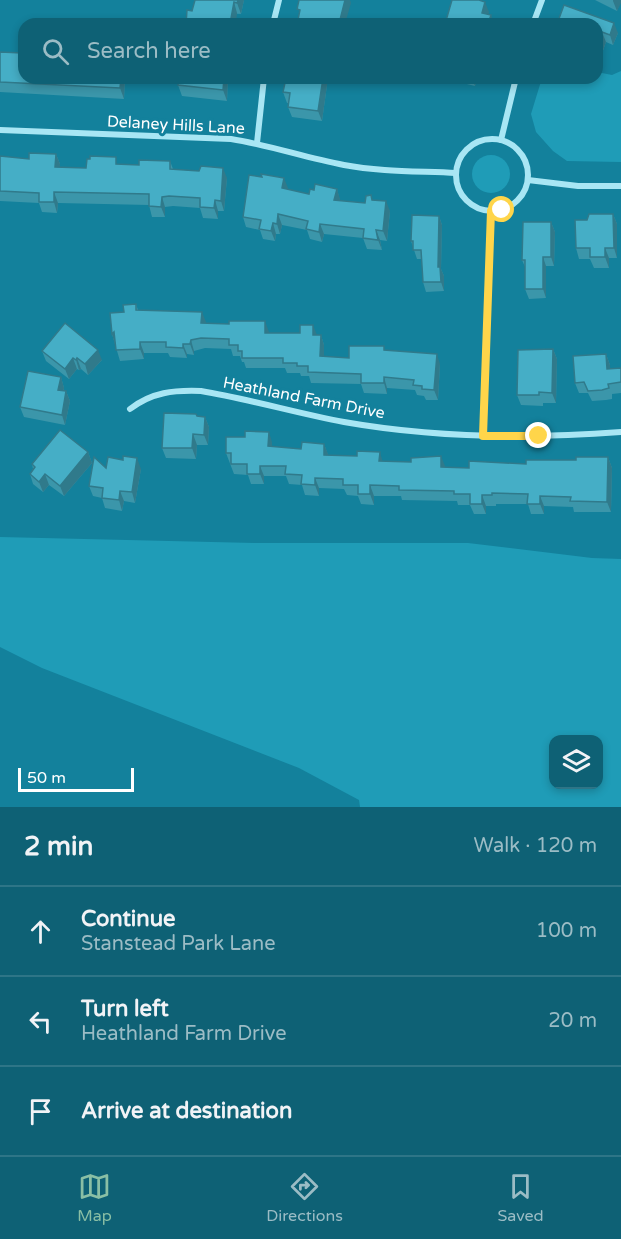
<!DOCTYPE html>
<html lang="en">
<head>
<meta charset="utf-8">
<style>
  :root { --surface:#0e6175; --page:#1c6a7d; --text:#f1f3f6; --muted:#9bbcc5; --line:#2e7587; --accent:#8abfa5 }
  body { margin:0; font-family:"Varela Round",sans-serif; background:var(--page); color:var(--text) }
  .controls { position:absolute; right:18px; bottom:18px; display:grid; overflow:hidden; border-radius:12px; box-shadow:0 3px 9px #0003 }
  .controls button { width:54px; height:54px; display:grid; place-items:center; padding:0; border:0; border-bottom:2px solid var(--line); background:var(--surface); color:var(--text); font:30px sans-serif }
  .scale { position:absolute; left:18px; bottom:15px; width:116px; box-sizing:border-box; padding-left:6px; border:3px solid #fff; border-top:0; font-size:16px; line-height:21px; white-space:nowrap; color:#fff; -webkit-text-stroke:4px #13819c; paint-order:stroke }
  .stop { position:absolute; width:18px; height:18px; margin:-14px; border:4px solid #ffd54a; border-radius:50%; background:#fff }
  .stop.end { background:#ffd54a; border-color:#fff; box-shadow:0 2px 6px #0008 }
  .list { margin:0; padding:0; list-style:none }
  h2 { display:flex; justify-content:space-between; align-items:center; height:78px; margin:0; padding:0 24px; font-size:26px }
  h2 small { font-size:20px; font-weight:400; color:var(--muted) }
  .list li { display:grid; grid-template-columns:39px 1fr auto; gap:18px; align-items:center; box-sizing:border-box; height:90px; padding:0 24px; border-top:2px solid var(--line) }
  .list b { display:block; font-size:22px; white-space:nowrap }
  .list p { margin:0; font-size:20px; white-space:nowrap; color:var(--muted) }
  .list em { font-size:20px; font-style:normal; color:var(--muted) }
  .icon { flex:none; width:33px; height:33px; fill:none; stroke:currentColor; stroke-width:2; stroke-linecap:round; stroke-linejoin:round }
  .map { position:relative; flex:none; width:621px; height:807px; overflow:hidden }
  .search { position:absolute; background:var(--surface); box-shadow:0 3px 9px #0003; left:18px; right:18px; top:18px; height:66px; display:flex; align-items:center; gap:15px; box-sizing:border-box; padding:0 21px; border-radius:18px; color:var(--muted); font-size:22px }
  .sheet { height:348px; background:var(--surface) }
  nav { display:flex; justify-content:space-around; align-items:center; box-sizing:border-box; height:84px; border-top:2px solid var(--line); background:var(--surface); font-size:16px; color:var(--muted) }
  nav a { display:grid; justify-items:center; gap:3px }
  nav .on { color:var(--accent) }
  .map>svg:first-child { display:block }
  .green { fill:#1f9cb7; fill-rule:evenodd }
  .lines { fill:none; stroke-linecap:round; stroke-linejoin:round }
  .minor { stroke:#a8e6f4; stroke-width:6 }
  .wall { fill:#3b96aa }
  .shaded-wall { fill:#307a8b }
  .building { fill:#45aec6; stroke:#307a8b; stroke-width:1.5 }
  .route { stroke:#ffd54a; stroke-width:8 }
  .labels { text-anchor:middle; stroke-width:6; stroke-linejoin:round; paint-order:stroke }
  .street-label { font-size:16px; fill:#fff; stroke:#13819c }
</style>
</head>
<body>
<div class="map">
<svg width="621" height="807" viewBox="0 0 621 807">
  <rect width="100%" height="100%" fill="#13819c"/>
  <g class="green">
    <polygon points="621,71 621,162 567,161 553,151 536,132 531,114 542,78 597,78 597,72 612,75"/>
    <circle cx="491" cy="174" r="19"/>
    <path d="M0 537 254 543H468L592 558 621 559V807H360L359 800 299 768 42 668 0 647ZM554 740H598V784H554Z"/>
  </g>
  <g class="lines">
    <g class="minor">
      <polyline points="273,24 279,0"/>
      <polyline points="533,24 542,0"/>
      <path d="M0 130 231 139C269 145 306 158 344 165 381 172 419 171 456 173"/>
      <circle cx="492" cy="175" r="36"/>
      <polyline points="501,140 516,78"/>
      <polyline points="257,143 264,78"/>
      <polyline points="528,180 578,186 621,186"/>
      <path d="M130 409C152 392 174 390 201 391 249 399 296 413 344 422 435 438 529 439 621 432"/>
      <polyline points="483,436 491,211"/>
    </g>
  </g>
  <g class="wall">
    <polygon points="244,0 241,14 192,11"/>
    <polygon points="595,0 621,0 617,11"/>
    <polygon points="597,24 618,33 613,45 606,42 600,59 597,58"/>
    <polygon points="0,52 24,78 125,78 124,99 0,92"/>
    <polygon points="179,78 228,78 227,101 182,96 178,85"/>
    <polygon points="328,78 322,121 292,117 288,107 289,103 287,103 283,92"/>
    <polygon points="442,78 477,78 475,86"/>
    <polygon points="56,154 60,164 59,167 86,168 118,164 139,165 170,161 173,169 227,178 224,211 218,211 218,219 203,218 200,208 173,206 165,207 165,217 152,217 149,205 58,203 57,213 42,212 39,203 0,201 0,156 29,159"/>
    <polygon points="288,188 288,190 309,194 314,190 337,189 340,201 365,203 373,200 390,211 387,241 380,240 382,250 367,249 363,238 324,234 322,242 310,239 307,230 282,225 280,234 276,234 275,241 263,239 260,230 246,227 243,217"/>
    <polygon points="613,214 617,224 617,258 609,258 609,268 594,268 590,259 579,259 576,248 587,220"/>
    <polygon points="439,216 442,225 441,269 444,276 444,291 426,292 423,282 422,259 417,259 411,241"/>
    <polygon points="551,222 555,232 554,266 546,266 546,298 529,299 525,289 525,267 522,260"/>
    <polygon points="136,304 138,310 206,323 269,332 269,333 321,335 324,345 324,357 349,358 386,350 440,364 438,400 426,400 424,396 417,395 415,390 387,388 387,394 364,393 361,384 311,383 309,376 301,376 300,373 287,373 285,368 246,368 244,362 242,362 240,356 233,356 231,349 205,348 194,351 194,355 187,354 187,358 170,357 168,353 144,353 144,359 120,361 112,334 124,312"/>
    <polygon points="553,349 557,359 556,403 543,403 543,406 521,405 517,395"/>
    <polygon points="42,351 102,360 88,375 81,369 79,370 77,369 69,379 46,361"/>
    <polygon points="606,354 610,365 610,369 621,368 621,393 612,394 612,399 606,400 592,401 588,393 579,393 575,383"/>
    <polygon points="61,377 64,388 64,391 66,391 70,401 65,425 24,417 20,407"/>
    <polygon points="197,416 205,417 209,427 208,445 197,445 196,459 166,458 162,448"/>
    <polygon points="272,442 272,447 301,449 324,444 328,455 383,462 445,467 469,468 526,464 608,457 612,468 611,512 574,512 573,507 544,506 544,514 531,514 528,504 496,504 496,506 486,506 486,514 474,514 470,505 458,505 457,501 402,500 401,496 374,496 374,505 361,504 358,496 347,495 344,489 319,488 319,496 305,495 302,485 289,484 286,476 264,476 264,484 251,484 248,475 234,474 226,453"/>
    <polygon points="88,452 92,463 64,496 49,485 43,492 33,484 30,474 33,469 32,464"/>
    <polygon points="106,468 141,469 135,503 124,501 122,511 105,508 102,498 93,496 89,486"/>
  </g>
  <g class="shaded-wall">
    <polygon points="238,0 244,0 241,14 237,3"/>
    <polygon points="345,0 350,0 351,3 345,24 339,24"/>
    <polygon points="613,0 621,0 621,3 617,11 613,1"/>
    <polygon points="234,2 237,13 236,24 230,24"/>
    <polygon points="485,2 489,12 486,23 482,13"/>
    <polygon points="491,15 494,24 488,24"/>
    <polygon points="614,23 618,33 613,45 610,35"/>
    <polygon points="602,32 606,42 600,59 597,51 597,46"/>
    <polygon points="121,78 125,78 124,99 120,88"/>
    <polygon points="224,78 228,78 227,101 223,90"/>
    <polygon points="323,78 328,78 322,121 318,111"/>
    <polygon points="472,78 477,78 475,86"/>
    <polygon points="56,154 60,164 59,177 55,167"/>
    <polygon points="223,168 227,178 224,211 221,201"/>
    <polygon points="284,178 288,188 286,199 282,188"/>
    <polygon points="337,189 340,199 338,211 334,200"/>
    <polygon points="54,192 58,203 57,213 54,202"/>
    <polygon points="162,197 165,207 165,217 161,207"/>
    <polygon points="215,200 218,211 218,219 214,208"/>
    <polygon points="386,201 390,211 387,241 383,231"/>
    <polygon points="278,214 282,225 280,234 277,224"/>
    <polygon points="613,214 617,224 617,258 614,248"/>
    <polygon points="439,216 442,225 441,269 444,276 444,291 441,282 438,267"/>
    <polygon points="551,222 555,232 554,266 551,257"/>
    <polygon points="273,223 276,234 275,241 271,231"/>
    <polygon points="320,224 324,234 322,242 319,232"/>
    <polygon points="376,230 380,240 382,250 378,240"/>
    <polygon points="605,248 609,258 609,268 605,257"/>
    <polygon points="543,257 546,266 546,298 543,289"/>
    <polygon points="202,312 206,322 205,333 201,323"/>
    <polygon points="265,321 269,332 269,344 265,333"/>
    <polygon points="313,325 317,335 313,335"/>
    <polygon points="114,332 115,345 112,334"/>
    <polygon points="321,335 324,345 324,367 320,356"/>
    <polygon points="191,340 194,351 194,355 190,344"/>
    <polygon points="140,342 144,353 144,359 140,349"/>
    <polygon points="183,344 187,354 187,358 183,348"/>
    <polygon points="553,349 557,359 556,403 552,393"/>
    <polygon points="98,350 102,360 88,375 85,364"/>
    <polygon points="437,354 440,364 438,400 434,390"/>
    <polygon points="606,354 610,365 611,380 607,369"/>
    <polygon points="73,358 77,369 69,379 65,369"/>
    <polygon points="77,358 81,369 79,370 76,360"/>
    <polygon points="61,377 64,388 62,400 58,390"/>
    <polygon points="384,377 387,388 387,394 384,383"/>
    <polygon points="66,391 70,401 65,425 62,415"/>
    <polygon points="205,417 209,427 208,445 204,435"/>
    <polygon points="269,432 272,442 272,457 268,446"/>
    <polygon points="193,434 197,445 196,459 192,448"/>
    <polygon points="324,444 328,454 328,465 324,455"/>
    <polygon points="88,452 92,463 64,496 60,486"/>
    <polygon points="380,452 383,463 379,461"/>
    <polygon points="441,456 445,466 445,478 441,467"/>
    <polygon points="608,457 612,468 611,512 607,502"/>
    <polygon points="137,458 141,469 135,503 132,492"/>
    <polygon points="260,466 264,476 264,484 260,474"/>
    <polygon points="45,474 49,485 43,492 39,482"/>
    <polygon points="315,478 319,488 319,496 315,485"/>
    <polygon points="370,485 374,496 374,505 370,494"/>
    <polygon points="120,491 124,501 122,511 119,500"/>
    <polygon points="482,495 486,506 486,514 482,504"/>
    <polygon points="540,496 544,506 544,514 540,504"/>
  </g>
  <g class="building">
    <polygon points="195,0 238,0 237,3 234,2 230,24 186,24 187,10 192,11"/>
    <polygon points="299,0 345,0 339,24 297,24 300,10 297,9"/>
    <polygon points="452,0 479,0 485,2 482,13 491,15 488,24 445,24"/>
    <polygon points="564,5 614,23 610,35 602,32 597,46 597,24 557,24"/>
    <polygon points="23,44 24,44 24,78 121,78 120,88 0,82 0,52 22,53"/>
    <polygon points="179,78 224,78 223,90 178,85"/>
    <polygon points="286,78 323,78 318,111 288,107 290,93 283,92"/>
    <polygon points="29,153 56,154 55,167 86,168 87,159 90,159 90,156 116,157 116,164 139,165 139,160 170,161 170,169 199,171 201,166 223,168 221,201 215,200 214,208 200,207 200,198 169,196 162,197 161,207 149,206 149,194 54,192 54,202 39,202 39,193 0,191 0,156 29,159"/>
    <polygon points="261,174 284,178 282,188 309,194 310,189 314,190 315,184 337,189 334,200 365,203 366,196 371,195 372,200 386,201 383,231 376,230 378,240 363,238 364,229 320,224 319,232 306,229 308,221 278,214 277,224 273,223 271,231 259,229 261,220 243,217 249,175 262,177"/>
    <polygon points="589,214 613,214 614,248 605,248 605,257 590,257 590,248 576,248 575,220 587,220"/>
    <polygon points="412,215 439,216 438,267 440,267 441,282 423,282 421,250 413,250 413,241 411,241"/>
    <polygon points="523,222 551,222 551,257 543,257 543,289 525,289 525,260 522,260"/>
    <polygon points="136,304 136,310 202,312 201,323 229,324 229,321 265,321 265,333 300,333 300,325 313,325 313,335 321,335 320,356 349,358 349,346 384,346 384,350 437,354 434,390 422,389 422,386 413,385 414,380 384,377 384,383 361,383 361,374 308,372 308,366 297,366 297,363 283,363 283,358 242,358 242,351 238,351 238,345 229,345 229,339 201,338 191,340 190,344 183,344 183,348 166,347 166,342 140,342 140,349 116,350 114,332 112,334 110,313 124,312 123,305"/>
    <polygon points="65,323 98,350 85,364 77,358 76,360 73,358 65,369 42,351"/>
    <polygon points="553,349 552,393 539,392 539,395 517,395 518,350"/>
    <polygon points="606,354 607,369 621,368 621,382 608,384 609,388 602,390 588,391 584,382 575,383 573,356"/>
    <polygon points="28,371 61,377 58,390 66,391 62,415 20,407"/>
    <polygon points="164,413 196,414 197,416 205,417 204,435 193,434 192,448 162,448"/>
    <polygon points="60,430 88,452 60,486 45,474 39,482 30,474 35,467 32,464"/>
    <polygon points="245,431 269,432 268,446 301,449 302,442 324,444 324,455 357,456 357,451 380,452 379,461 411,462 411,458 441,456 441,467 469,468 469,461 526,464 526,460 576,460 576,457 608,457 607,502 570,501 571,497 540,496 540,504 527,504 528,494 492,493 492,495 482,495 482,504 470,504 470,494 454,494 454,491 399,490 399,486 370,485 370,494 358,494 358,485 343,485 343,479 315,478 315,485 301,484 302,475 285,474 286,466 260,466 260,474 247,474 247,464 231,464 231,453 226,453 226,437 245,437"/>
    <polygon points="123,456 137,458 132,492 120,491 119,500 102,498 103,488 89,486 94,457 106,468 108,457 123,460"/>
  </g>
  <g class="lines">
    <polyline class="route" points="502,210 491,211 483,436 539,436"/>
  </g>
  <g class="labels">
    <g class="street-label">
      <text transform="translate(176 124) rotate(3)" y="6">Delaney Hills Lane</text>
      <text transform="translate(304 397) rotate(11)" y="6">Heathland Farm Drive</text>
    </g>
  </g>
</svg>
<div class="controls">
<button><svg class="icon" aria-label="layers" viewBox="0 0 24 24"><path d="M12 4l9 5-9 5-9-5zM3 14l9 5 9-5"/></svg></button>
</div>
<div class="scale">50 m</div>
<div class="stop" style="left:502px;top:210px"></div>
<div class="stop end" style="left:539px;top:436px"></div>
<div class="search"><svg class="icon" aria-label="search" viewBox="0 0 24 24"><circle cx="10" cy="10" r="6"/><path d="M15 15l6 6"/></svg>Search here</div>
</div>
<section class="sheet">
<h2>2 min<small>Walk · 120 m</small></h2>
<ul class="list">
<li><svg class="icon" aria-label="ahead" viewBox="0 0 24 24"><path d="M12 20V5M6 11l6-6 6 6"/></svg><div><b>Continue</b><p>Stanstead Park Lane</p></div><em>100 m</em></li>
<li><svg class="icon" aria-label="left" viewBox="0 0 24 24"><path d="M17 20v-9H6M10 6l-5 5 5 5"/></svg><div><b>Turn left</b><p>Heathland Farm Drive</p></div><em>20 m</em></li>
<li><svg class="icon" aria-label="arrive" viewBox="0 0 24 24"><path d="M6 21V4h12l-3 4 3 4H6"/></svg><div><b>Arrive at destination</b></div></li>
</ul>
</section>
<nav>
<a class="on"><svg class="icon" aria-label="map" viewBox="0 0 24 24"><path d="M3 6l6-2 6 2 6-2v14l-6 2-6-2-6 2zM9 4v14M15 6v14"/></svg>Map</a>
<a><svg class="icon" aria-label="directions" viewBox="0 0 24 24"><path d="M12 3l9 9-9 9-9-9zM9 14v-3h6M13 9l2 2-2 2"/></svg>Directions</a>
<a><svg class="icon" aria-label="saved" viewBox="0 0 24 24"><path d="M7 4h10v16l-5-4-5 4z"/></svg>Saved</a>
</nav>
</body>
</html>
